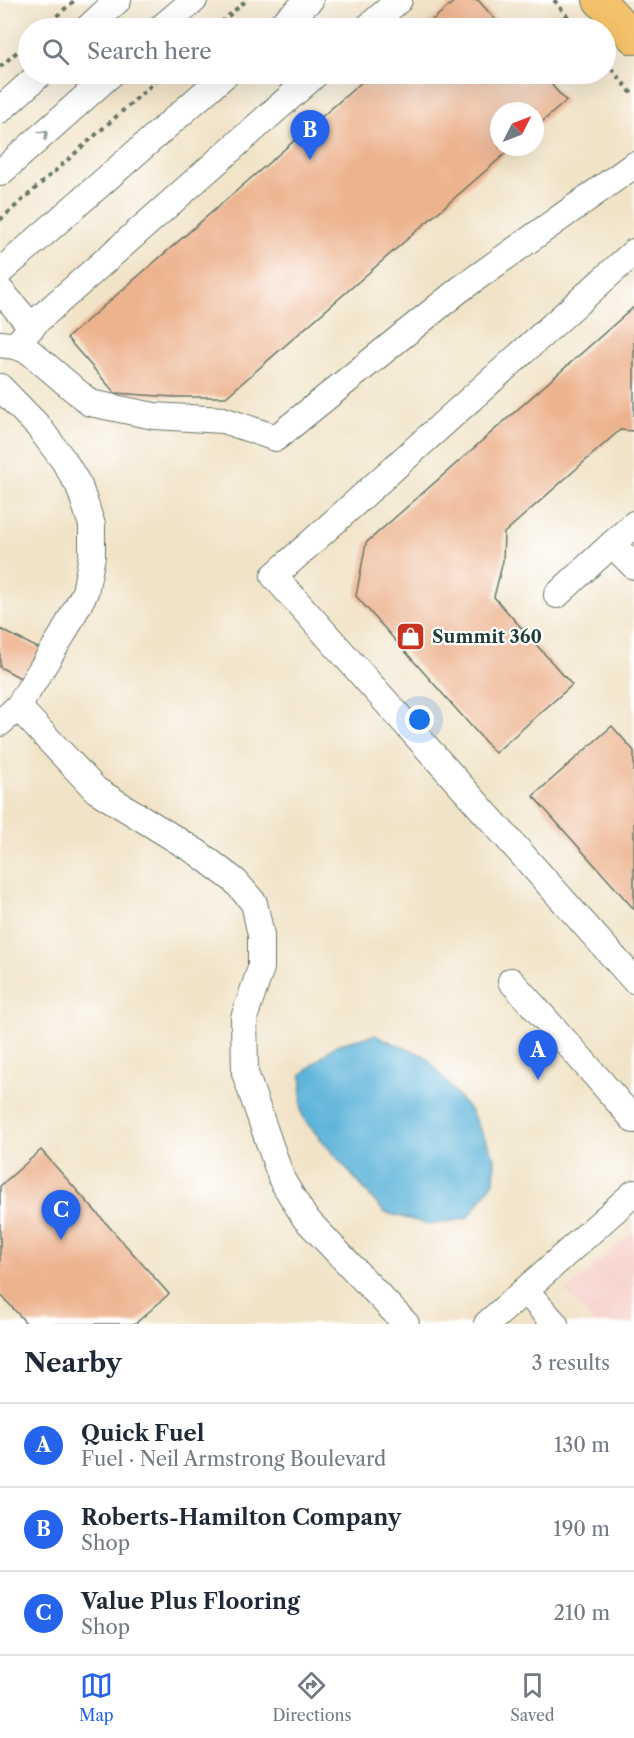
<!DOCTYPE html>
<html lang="en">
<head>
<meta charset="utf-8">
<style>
  :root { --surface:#fff; --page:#f2f2f3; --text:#1f2937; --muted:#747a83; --line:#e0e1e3; --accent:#2563eb }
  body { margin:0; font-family:"Libre Caslon Text",serif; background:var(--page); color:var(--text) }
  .compass { position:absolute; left:490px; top:102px; width:54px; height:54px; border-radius:50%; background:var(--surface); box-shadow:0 6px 24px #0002; rotate:48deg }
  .you { position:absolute; left:420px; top:720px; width:21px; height:21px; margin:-15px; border:4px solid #fff; border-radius:50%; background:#1a73e8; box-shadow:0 0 0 9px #1a73e833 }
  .badge { display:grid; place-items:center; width:39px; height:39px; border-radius:50%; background:var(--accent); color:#fff; font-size:20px; font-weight:700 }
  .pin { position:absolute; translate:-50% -50px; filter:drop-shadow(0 2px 3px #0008) }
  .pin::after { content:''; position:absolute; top:32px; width:21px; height:18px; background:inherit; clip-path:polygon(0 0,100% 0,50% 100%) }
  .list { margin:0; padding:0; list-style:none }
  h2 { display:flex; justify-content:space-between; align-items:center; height:78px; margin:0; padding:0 24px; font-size:26px }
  h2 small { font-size:20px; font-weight:400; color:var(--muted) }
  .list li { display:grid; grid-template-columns:39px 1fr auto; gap:18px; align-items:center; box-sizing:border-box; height:84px; padding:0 24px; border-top:2px solid var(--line) }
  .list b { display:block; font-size:22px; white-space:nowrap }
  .list p { margin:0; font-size:20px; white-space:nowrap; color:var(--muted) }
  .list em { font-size:20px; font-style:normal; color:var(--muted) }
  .icon { flex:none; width:33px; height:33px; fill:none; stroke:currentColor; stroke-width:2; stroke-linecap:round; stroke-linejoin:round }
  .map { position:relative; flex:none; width:634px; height:1324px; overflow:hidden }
  .search { position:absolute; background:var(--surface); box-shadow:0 6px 24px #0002; left:18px; right:18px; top:18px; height:66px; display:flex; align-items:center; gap:15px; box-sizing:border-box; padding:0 21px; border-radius:33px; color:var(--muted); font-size:22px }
  .sheet { height:330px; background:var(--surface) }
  nav { display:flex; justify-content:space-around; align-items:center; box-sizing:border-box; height:84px; border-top:2px solid var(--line); background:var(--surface); font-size:16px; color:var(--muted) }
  nav a { display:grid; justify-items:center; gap:3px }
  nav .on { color:var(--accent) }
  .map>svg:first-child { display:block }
  .built { fill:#f7d0ca }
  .water { fill:#5db4d9; stroke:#3e7886; stroke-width:1.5 }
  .building { fill:#edb38e }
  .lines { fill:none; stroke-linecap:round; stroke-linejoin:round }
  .minor-casing { stroke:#687767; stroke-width:28 }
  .major-casing { stroke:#687767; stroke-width:34 }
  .path { stroke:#687767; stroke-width:4; stroke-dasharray:4.5 4.5; stroke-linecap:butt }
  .minor { stroke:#fff; stroke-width:26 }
  .major { stroke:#f3c26a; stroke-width:32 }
  .oneway { stroke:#8f9e9a }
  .labels { text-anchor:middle; stroke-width:4.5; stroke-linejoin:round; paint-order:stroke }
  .poi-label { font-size:18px; font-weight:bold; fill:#1f3d34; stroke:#fff; text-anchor:start }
</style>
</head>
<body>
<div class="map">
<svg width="634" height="1324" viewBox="0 0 634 1324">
  <rect width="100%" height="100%" fill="#fff"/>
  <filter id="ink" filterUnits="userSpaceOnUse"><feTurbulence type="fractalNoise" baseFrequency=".0167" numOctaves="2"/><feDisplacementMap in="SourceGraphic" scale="12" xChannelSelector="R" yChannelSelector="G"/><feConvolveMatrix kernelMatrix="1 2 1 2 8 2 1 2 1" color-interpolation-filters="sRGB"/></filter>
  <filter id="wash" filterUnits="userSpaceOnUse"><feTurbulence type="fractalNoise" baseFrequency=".008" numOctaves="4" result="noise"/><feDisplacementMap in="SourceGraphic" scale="24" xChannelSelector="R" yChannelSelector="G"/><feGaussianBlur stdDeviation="1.35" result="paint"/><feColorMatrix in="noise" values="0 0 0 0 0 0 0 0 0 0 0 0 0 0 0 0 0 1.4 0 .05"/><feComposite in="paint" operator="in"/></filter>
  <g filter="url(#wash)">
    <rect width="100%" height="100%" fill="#f1e3c7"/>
    <polygon class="built" points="634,1231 634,1324 595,1324 566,1292"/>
    <polygon class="water" points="374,1035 425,1056 471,1112 495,1158 494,1181 468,1218 430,1225 384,1212 307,1123 301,1112 302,1074 336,1045"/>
    <g id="blocks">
      <g class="building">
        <polygon points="456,0 478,0 503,28 423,28"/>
        <polygon points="371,74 542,74 566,101 535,128 535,111 499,111 499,147 513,147 226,397 174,397 115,393 67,338"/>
        <polygon points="634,307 634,431 620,430 504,533 503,561 494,597 572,685 495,753 356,596 366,543"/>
        <polygon points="0,629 40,649 24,680 0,667"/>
        <polygon points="612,726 634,751 634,909 533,796"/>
        <polygon points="41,1150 169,1294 135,1324 27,1324 0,1294 0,1186"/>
      </g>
    </g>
  </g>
  <g filter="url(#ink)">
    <use href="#blocks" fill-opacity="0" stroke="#687767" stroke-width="1.5"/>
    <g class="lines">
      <defs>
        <g id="minor">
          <polyline points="88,28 118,0"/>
          <polyline points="161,28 194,0"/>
          <polyline points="277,28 310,0"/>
          <polyline points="367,28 399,0"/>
          <polyline points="0,110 40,74"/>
          <polyline points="0,173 111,74"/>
          <polyline points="634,252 274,576 634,980"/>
          <polyline points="0,272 226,74"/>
          <polyline points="0,290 32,327"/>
          <polyline points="0,344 15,346 38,320 316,74"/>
          <polyline points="15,346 29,351 90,403 154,416 223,420 276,438 459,290 634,165"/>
          <polyline points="0,387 38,426 64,461 79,486 92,525 92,556 85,592 63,634 18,707 0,723"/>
          <polyline points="634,524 612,544 634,566"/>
          <polyline points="557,595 612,544"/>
          <polyline points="18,707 96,790 198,853 235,881 254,903 261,935 261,968 244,1018 245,1073 282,1180 305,1218 406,1324"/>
          <polyline points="511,981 575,1052 634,1120"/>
          <polyline points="525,1290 555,1324"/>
          <polyline points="487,1324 634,1193"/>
        </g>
        <polyline id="major" points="599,0 634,38"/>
      </defs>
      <use href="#minor" class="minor-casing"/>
      <use href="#major" class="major-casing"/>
      <g class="path">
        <polyline points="554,0 577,28"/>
        <polyline points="43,28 75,0"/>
        <polyline points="214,28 247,0"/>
        <polyline points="606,62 634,96"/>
        <polyline points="0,67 28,42"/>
        <polyline points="0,220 164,74"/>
      </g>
      <use href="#minor" class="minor"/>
      <use href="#major" class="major"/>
    </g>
    <defs><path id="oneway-chevron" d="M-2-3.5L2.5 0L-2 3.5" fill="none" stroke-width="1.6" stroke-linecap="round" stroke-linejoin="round" transform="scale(1.5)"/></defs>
    <use class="oneway" href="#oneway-chevron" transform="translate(44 134) rotate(-42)"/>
  </g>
  <defs>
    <symbol id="shop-square" viewBox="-11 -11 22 22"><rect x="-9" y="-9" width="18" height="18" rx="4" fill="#c8321e" stroke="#fff"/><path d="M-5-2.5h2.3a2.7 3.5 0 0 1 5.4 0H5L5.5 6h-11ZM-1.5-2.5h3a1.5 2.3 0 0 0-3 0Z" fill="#fff"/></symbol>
  </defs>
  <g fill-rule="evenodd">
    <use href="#shop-square" x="394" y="620" width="33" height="33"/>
  </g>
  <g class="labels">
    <g class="poi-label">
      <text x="432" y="643">Summit 360</text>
    </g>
  </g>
</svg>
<svg class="compass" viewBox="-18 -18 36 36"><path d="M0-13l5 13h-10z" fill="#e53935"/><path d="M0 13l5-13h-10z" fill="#747a83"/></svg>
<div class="you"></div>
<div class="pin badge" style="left:538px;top:1080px">A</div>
<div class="pin badge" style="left:310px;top:160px">B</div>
<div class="pin badge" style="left:61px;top:1240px">C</div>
<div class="search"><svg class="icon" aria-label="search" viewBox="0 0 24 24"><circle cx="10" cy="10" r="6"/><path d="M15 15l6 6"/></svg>Search here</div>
</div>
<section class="sheet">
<h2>Nearby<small>3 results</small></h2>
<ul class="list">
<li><span class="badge">A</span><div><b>Quick Fuel</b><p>Fuel · Neil Armstrong Boulevard</p></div><em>130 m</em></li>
<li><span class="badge">B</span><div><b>Roberts-Hamilton Company</b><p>Shop</p></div><em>190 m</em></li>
<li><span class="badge">C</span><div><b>Value Plus Flooring</b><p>Shop</p></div><em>210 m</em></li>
</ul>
</section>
<nav>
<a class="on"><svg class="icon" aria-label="map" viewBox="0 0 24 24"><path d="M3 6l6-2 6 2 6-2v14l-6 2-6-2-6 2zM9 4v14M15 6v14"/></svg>Map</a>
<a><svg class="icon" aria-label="directions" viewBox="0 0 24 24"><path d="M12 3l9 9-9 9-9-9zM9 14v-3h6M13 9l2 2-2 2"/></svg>Directions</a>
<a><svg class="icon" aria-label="saved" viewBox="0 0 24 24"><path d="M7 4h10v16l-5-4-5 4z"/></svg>Saved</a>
</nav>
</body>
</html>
